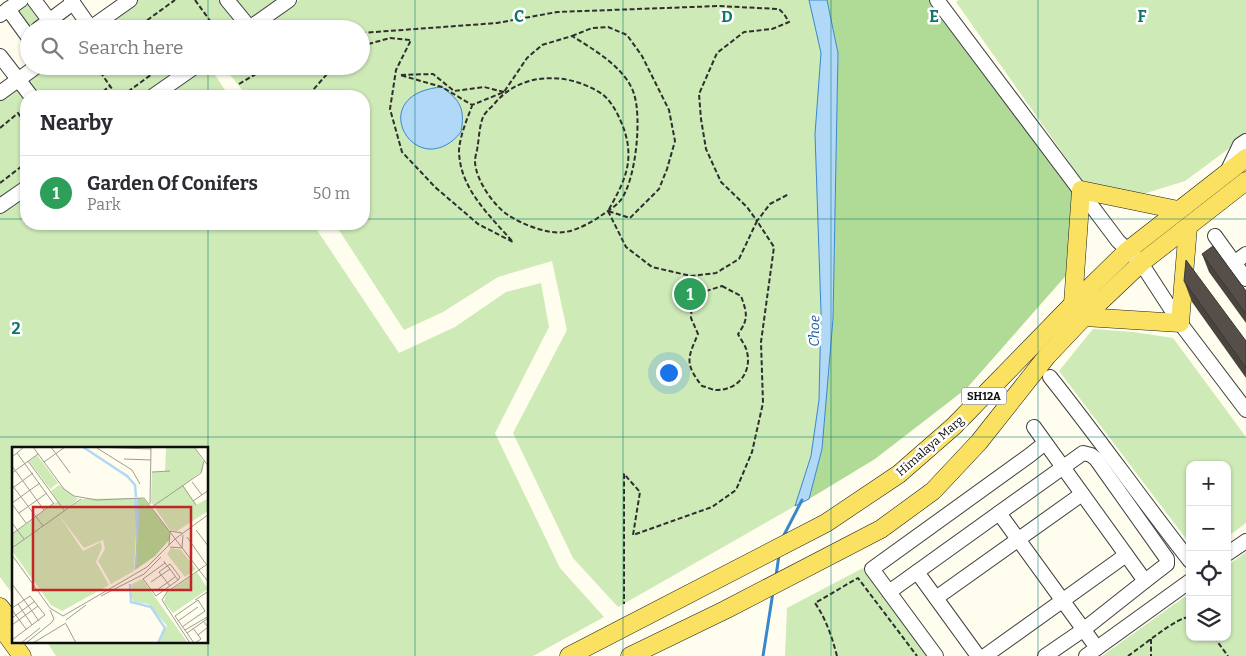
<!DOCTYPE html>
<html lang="en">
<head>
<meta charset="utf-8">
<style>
  :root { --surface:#fff; --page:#f2f2f3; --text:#2b2b33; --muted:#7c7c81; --line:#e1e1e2; --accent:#bf2824 }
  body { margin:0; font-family:Bitter,serif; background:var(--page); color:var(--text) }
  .controls { position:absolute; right:15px; bottom:15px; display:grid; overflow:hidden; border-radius:10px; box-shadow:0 1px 4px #0004 }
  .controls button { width:45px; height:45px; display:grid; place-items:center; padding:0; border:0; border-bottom:1px solid var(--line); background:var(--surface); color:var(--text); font:25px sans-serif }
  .you { position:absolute; left:668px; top:372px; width:18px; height:18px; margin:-12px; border:4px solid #fff; border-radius:50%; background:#1a73e8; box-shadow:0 0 0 8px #1a73e833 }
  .badge { display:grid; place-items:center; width:32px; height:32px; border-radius:50%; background:var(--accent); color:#fff; font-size:16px; font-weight:700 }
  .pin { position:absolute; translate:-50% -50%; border:2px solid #fff; box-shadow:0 1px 5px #0006 }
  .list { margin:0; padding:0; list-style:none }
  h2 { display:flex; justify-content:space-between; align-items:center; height:65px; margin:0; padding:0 20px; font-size:21px }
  h2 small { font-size:16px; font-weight:400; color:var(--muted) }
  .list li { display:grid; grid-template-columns:32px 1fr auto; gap:15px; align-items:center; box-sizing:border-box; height:75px; padding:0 20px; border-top:1px solid var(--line) }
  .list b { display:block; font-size:19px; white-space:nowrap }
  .list p { margin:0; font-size:16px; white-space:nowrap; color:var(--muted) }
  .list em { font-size:16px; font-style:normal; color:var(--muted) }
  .icon { flex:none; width:28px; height:28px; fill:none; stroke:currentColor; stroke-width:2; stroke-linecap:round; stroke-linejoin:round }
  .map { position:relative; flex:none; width:1246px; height:656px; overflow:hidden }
  .search { position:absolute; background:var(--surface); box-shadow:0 1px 4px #0004; left:20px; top:20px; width:350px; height:55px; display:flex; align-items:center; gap:12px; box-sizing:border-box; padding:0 18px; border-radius:28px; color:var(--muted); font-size:19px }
  .panel { position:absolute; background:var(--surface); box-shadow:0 1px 4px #0004; left:20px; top:90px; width:350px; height:140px; border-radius:20px }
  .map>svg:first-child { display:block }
  .green { fill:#cdeab7 }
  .forest { fill:#afdb96 }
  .water { fill:#b2d8f7; stroke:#3887cf }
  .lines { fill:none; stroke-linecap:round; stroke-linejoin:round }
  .stream { stroke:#3887cf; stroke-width:3 }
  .minor-casing { stroke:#404040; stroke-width:16 }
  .major-casing { stroke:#1e1e1e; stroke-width:19 }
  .path { stroke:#2f2f2f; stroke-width:2; stroke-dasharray:5 2.5; stroke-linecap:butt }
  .minor { stroke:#fff; stroke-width:14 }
  .major { stroke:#fae162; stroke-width:18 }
  .wall { fill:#4a443f }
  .building { fill:#564f49; stroke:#3c3733 }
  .grid { fill:none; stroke:#0f766e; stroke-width:1; stroke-opacity:0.55 }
  .labels { text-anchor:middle; stroke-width:5; stroke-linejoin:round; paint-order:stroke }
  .shield { fill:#fff; stroke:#565656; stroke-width:1 }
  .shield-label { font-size:11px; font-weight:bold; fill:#0d0d0d }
  .street-label { font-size:12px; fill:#0d0d0d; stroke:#fff }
  .water-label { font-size:14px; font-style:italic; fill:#1559a0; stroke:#fff }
  .inset-river { fill:none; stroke:#b2d8f7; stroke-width:2.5 }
  .inset-road { fill:none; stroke:#9e9d93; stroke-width:1 }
  .view { fill:#bf2824; fill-opacity:0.15; stroke:#bf2824; stroke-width:2.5 }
  .inset-edge { fill:none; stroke:#0d0d0d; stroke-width:2.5 }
  .grid-label { font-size:16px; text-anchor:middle; font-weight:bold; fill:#0f766e; stroke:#fff; stroke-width:5; stroke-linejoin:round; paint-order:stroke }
</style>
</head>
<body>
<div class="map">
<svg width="1246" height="656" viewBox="0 0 1246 656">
  <rect width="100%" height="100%" fill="#fffded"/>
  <g class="green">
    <polygon points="27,0 44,19 30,29 12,10"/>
    <polygon points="136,0 225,0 246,29 96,29"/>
    <polygon points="237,0 277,0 252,18"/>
    <polygon points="299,0 809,0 821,53 815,134 821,312 819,400 811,456 795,506 618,607 573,558 513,433 567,330 552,261 498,277 443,312 404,330 335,224 364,224 364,96 247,96 223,66 361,66 361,29 259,29"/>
    <polygon points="959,0 1246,0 1246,136 1185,181 1143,194 1107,190 1083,182 956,2"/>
    <polygon points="44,66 209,66 229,96 26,96 26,224 313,224 399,353 455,327 506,292 541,283 549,327 495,433 560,568 604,617 533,656 56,656 47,642 208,642 208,448 14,448 14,596 0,577 0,98"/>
    <polygon points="1093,329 1133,332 1173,338 1246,437 1246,523 1227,537 1227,465 1190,465 1190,544 1059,371"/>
    <polygon points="1246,552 1246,656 1102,656 1190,593 1190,637 1227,637 1227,566"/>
    <polygon points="863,568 927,656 785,656 787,608"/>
  </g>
  <polygon class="forest" points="827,0 929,0 1075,194 1077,263 967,388 875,459 809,499 822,449 833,319 838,53"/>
  <g class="water">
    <polygon points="809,0 827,0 838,53 833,319 822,449 809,499 795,506 811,456 819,400 821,312 815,134 821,53"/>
    <path d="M442 87C461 101 465 109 461 132 457 137 452 142 446 145 406 167 370 93 442 87Z"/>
  </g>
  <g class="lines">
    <g class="stream">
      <polyline points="783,537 802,500"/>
      <polyline points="776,576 779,555"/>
      <polyline points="763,656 773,592"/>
    </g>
    <defs>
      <g id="minor">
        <polyline points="34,0 49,20"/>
        <polyline points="71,0 90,27"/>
        <polyline points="227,0 250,28"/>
        <polyline points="937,0 1118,241 1141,263 1180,323 1246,410"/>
        <polyline points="8,9 29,38"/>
        <polyline points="0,15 21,0"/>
        <polyline points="38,29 73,3"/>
        <polyline points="89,29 130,0"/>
        <polyline points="248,29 289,0"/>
        <polyline points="0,56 31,96"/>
        <polyline points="0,93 37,66"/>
        <polyline points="153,96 196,66"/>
        <polyline points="1227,172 1240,145 1246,141"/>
        <polyline points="0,206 26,188"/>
        <polyline points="1215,236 1246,279"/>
        <polyline points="1234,263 1246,254"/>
        <path d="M1050 377C1098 437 1142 500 1190 561"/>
        <polyline points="1034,427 1145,581 1083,630 1045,656"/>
        <polyline points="1227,554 1246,541"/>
        <polyline points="917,572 978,656"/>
        <polyline points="889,592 999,513"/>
        <polyline points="936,598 1082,494"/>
        <polyline points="1097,648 999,513 1083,453 1091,455 1096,459 1167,559 1167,564 1145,581"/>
        <polyline points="936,656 872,569 1030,455 1045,443"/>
        <polyline points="985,656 1126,555"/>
        <polyline points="1086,656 1190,581"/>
      </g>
      <g id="major">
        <polyline points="1073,304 1081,190 1178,210"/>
        <polyline points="1084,317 1180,323 1188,227"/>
        <polyline points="0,607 14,626"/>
        <polyline points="0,626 22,656"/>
        <polyline points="569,656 826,523 899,474 954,426 1073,304 1127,251 1246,158"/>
        <polyline points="630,656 725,610 881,529 933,491 979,442 1047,356 1084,317 1141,263 1246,181"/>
      </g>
    </defs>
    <use href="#minor" class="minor-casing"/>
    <use href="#major" class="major-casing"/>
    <g class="path">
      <polyline points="195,0 216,29"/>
      <polyline points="135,29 175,0"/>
      <polyline points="361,33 497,23 557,12 719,6 779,9 784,14 789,22 772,29 744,32 717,53 699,94 701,119 706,149 721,182 747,207 757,221 770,204 789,194"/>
      <polyline points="572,36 592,28 608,27 627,35 642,56 669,110 675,141 667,169 659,189 630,218 608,211"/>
      <path d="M361 46 390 38 411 40 396 70 390 109 402 152 435 187 478 224 513 242C490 216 459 188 459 150 460 136 467 119 472 106"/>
      <polyline points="96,66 117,96"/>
      <polyline points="239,84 268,67 275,66"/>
      <path d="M504 92 484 87 454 91 433 74 400 75 442 87 472 105 504 92 527 58 542 45 572 36C593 49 626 68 634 94 642 118 636 181 620 201 616 206 608 211 602 215 592 222 578 230 565 232 549 235 521 224 508 215 493 205 476 180 475 162 475 158 476 154 477 150 479 140 479 127 483 117 485 112 492 107 495 103 522 71 569 72 602 94 615 103 627 132 628 147 631 171 619 191 608 211"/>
      <polyline points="97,96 110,86"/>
      <polyline points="122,96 163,66"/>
      <polyline points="311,96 313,90 334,66"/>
      <polyline points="0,128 18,113 26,125"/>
      <polyline points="0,183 26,163"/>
      <polyline points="608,211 626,247 652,267 691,276 716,273 739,259 757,221 774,247 761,342 763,403 752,452 736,490 712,507 633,535 640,492 624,474 624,604"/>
      <path d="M722 286 741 296C747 313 749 319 738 334 741 340 746 346 747 352 752 372 738 390 717 390 712 390 707 387 702 386 685 364 687 359 698 334L691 318 692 301 703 292Z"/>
      <polyline points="1214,637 1228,656"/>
      <polyline points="1151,639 1151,656"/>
      <path d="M837 656C832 637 826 619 815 603L858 578 917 656"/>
      <path d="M1128 656C1140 648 1178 616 1190 617"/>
    </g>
    <use href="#minor" class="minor"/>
    <use href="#major" class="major"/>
  </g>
  <g class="wall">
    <polygon points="1202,254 1246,291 1246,323 1209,272"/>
    <polygon points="1184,281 1246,341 1246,378 1192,302"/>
  </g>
  <g class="building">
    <polygon points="1213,246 1246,291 1246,314 1202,254"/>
    <polygon points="1186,260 1246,341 1246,368 1184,281"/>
  </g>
  <path class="grid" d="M208 0V29M415 0V656M623 0V656M831 0V656M1038 0V656M208 66V96M0 219H26M364 219H1246M208 224V656M0 437H1246"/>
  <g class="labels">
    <rect class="shield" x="961.5" y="387.5" width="45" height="17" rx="4"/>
    <g class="shield-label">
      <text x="984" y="400">SH12A</text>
    </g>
    <g class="street-label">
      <text transform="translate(930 446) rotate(-41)" y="4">Himalaya Marg</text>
    </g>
    <g class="water-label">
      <text transform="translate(814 331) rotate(-89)" y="5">Choe</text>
    </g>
  </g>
  <g transform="translate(12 447)">
    <rect width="196" height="196" fill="#fffded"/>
    <path d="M154 0H182L191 14V23L171 39 184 58 195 52 196 64 165 84 158 83 139 55 140 25H153ZM25 8 46 36 38 42 17 14ZM47 38 66 52 53 64 70 52 122 51 125 66 122 124 99 137 86 114 93 102 91 93 72 101 47 68 71 104 89 95 90 101 84 115 97 138 50 164 39 158 0 104V87L46 54 39 44ZM159 101 169 103 184 122 173 130 155 107ZM185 125 196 142 161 166 152 155 154 147ZM130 132 176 196H147L155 179 136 157 122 155 120 151V137Z" fill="#cdeab7"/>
    <path d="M126 51 132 52 157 84V93L143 109 123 123Z" fill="#afdb96"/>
    <path d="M122 51H126L127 66 125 116 122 124 125 99Z" fill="#b2d8f7"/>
    <path class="inset-river" d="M71 0 115 29 123 38 124 50M118 137 119 155 139 160 153 181 146 196"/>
    <path class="inset-road" d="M21 0 52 42 62 49 85 53 132 51 197 136M39 0 58 26M83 0 139 2M182 0 197 20M85 1 120 23 128 37M5 6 42 57M0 10 12 0M112 12 139 13M16 14 52 63M32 15 53 0M0 19 32 63M140 25 158 24M0 26 26 7M180 35 190 48M0 38 31 79M171 39 184 58M2 40 21 26M181 54 197 43M0 56 28 36M0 57 14 76M138 57 139 0M140 60 189 26 192 14M7 66 35 46M0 76 12 92M184 83 197 100M0 87 42 56M175 90 194 117M157 98 158 84 170 86M158 100 170 101 171 88M0 101 69 52M0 108 38 161 51 169 135 120 163 92 197 67M152 114 153 116 158 122 166 133 144 149 131 132 153 116M139 135 158 122M0 137 12 153M158 139 147 125 158 117 168 130 166 133M145 143 163 130M89 149 132 127 149 110M12 153 27 174M183 153 197 144M6 157 20 178M0 161 18 149 33 168 0 193M0 163 14 182M0 171 23 154M54 173 74 158M166 174 186 160M54 177 64 196M0 178 26 159M170 180 193 164 186 153 163 169 182 196M181 181 189 192 183 196M173 183 197 169M175 186 195 172 197 174M186 188 196 180 191 174M9 196 28 181M14 196 39 176 42 172 38 163M21 196 54 176M178 196 150 153 155 145 197 116"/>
    <path class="view" d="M21 60H179V143H21Z"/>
    <rect width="196" height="196" class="inset-edge"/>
  </g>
  <g class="grid-label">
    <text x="519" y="22">C</text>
    <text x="727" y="22">D</text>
    <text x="934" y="22">E</text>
    <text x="1142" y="22">F</text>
    <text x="16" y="334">2</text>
  </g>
</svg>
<div class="controls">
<button>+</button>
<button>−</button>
<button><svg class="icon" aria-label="locate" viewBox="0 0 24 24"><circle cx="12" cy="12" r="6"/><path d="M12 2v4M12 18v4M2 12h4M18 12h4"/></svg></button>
<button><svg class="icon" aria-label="layers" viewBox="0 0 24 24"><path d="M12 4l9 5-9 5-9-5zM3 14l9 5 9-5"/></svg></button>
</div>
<div class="you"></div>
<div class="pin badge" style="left:690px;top:294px;background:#2e9e5b">1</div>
<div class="search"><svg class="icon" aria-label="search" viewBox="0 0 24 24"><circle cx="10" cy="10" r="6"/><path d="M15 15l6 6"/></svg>Search here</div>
<section class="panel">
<h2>Nearby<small></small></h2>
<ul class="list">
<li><span class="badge" style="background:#2e9e5b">1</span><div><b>Garden Of Conifers</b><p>Park</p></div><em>50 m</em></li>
</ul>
</section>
</div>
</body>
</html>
